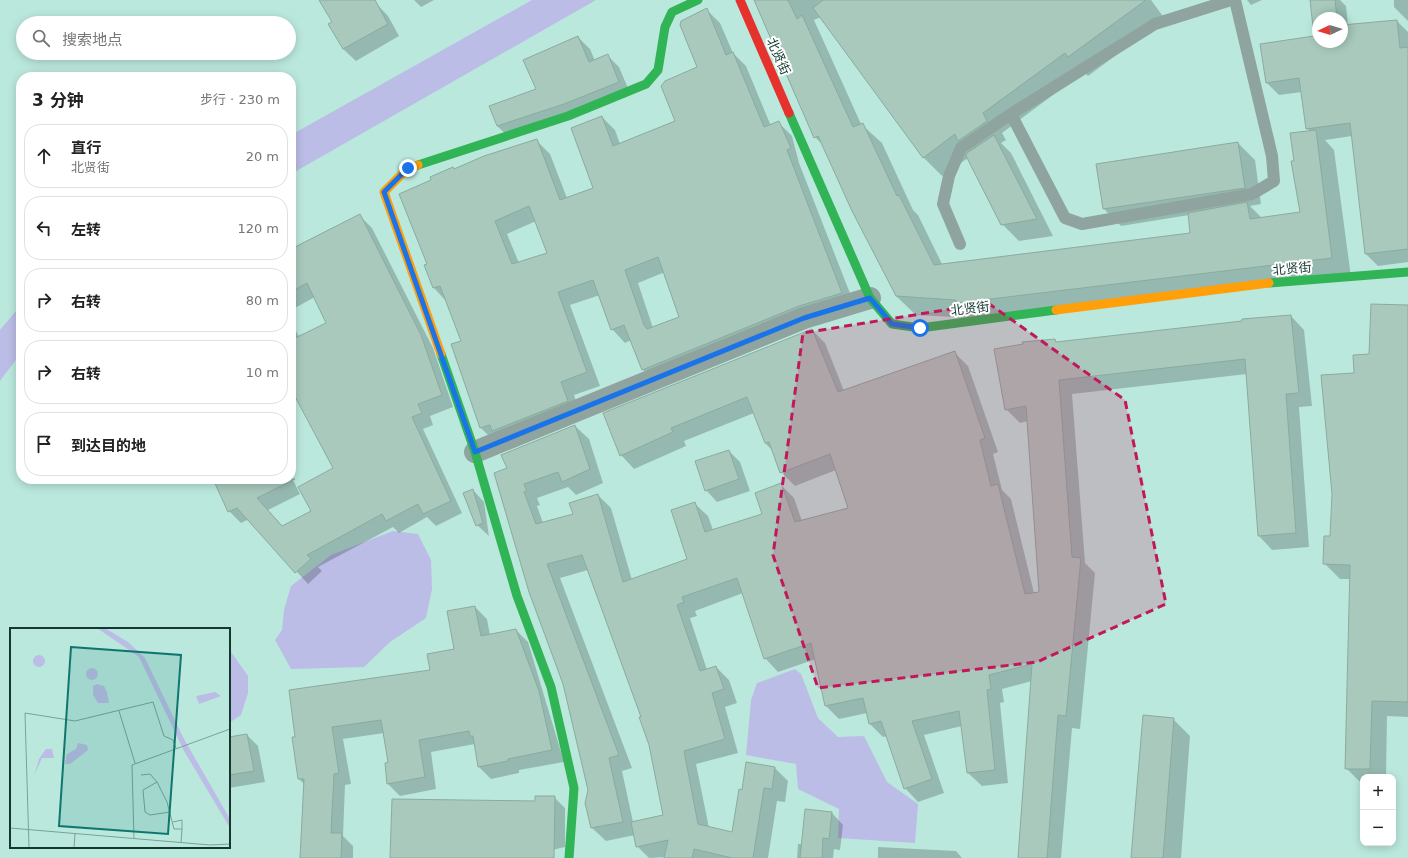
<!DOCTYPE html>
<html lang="zh">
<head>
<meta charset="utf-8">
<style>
  :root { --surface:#fff; --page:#f2f2f2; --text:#222; --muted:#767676; --line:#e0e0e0 }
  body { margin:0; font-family:"DejaVu Sans","Noto Sans SC",sans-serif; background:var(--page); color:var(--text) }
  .controls { position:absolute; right:12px; bottom:12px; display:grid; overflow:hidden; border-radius:8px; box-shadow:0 2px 10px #0003 }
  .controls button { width:36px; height:36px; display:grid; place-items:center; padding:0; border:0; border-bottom:1px solid var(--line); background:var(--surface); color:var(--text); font:20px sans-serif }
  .compass { position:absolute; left:1312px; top:12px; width:36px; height:36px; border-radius:50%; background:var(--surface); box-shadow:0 2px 10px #0003; rotate:266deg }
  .stop { position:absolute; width:12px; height:12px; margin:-9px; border:3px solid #1a73e8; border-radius:50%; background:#fff }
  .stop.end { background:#1a73e8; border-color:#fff; box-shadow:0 1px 4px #0008 }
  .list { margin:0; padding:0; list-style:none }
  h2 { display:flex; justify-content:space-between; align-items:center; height:52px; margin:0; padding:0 16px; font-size:17px }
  h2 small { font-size:13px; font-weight:400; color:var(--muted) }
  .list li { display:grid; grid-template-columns:26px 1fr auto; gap:12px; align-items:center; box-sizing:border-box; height:64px; margin:0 8px 8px; padding:0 8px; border:1px solid var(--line); border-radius:16px }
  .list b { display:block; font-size:15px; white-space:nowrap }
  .list p { margin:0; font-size:13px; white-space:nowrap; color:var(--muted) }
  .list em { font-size:13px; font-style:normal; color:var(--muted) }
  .icon { flex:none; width:22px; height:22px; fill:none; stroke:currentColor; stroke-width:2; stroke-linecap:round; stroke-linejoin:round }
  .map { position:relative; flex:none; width:1408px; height:858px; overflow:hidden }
  .search { position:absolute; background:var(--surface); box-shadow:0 2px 10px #0003; left:16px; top:16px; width:280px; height:44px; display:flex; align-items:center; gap:10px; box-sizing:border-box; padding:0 14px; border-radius:22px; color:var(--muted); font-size:15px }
  .panel { position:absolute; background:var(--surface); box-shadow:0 2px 10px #0003; left:16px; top:72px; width:280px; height:412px; border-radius:16px }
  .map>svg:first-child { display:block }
  .water { fill:#bbbde6 }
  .shadow { fill:#0003; fill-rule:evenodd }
  .building { fill:#a8c9bc; stroke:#8aab9e; fill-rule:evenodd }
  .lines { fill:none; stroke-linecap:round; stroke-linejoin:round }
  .lane { stroke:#90a49f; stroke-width:12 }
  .street { stroke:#90a49f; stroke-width:22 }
  .fast { stroke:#30b455; stroke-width:9 }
  .slow { stroke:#ff9f0a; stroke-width:9 }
  .jam { stroke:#e5322d; stroke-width:9 }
  .route { stroke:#1a73e8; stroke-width:5 }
  .marked { fill:#c2185b; fill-opacity:0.2; stroke:#c2185b; stroke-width:3; stroke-dasharray:8 5; stroke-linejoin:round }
  .labels { text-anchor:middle; stroke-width:4; stroke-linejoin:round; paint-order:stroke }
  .street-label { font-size:13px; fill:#143830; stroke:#fff }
  .inset-road { fill:none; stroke:#78a298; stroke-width:1 }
  .view { fill:#0f766e; fill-opacity:0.15; stroke:#0f766e; stroke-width:2 }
  .inset-edge { fill:none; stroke:#143830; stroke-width:2 }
</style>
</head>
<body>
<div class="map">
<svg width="1408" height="858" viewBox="0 0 1408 858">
  <rect width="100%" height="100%" fill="#bbe8dd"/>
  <g class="water">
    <polygon points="532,0 596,0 291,174 291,135"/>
    <polygon points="21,305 21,353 0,381 0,330"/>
    <polygon points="393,531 418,534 431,560 432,589 426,618 390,642 364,667 291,669 275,640 282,630 284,610 291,586 331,555"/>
    <polygon points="229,649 248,676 248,693 241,715 229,723"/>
    <polygon points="795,669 801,674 818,718 838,737 864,736 887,782 918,804 915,843 838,838 839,809 798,789 796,764 746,755 751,700 757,683"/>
  </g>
  <g class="shadow">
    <polygon points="321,0 373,0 388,16 399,36 356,61 343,49 333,22"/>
    <polygon points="414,0 434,0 421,7"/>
    <path d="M755 0H1151L1165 19 1088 76 1084 72 1002 133 1006 140 1001 143 1011 153 1053 236 1019 241 1002 224 968 158 942 176 923 157 821 17 814 20 861 124 882 143 913 210 918 215 942 264 1192 234 1189 215 1121 226 1104 209 1098 165 1238 143 1255 160 1261 204 1250 206 1262 218 1301 213 1295 161 1310 131 1307 129 1302 92 1279 95 1267 83 1315 37 1311 0H1340L1346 6 1348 25 1397 21 1408 32V262L1378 266 1366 254 1352 136 1325 140 1334 150 1351 277 973 318 916 315 896 296 824 146 815 137ZM1318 18H1342V42H1318Z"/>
    <polygon points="1247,0 1262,0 1251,5"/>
    <polygon points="1394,0 1408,0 1408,21 1394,7"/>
    <path d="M707 10 720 23 733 53 746 66 771 126 779 123 792 136 799 163 855 306 657 383 643 370 631 340 625 343 612 329 600 295 570 305 600 386 574 395 580 414 494 441 481 428 452 345 462 342 446 301 434 288 425 266 428 264 455 170 536 140 550 154 567 198 594 188 602 117 615 130 620 144 677 121 699 68ZM536 221 549 253 519 263 507 234ZM665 272 681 317 653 328 638 283Z"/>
    <polygon points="578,37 590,49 595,61 608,56 619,67 630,93 509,137 497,126 537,89"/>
    <polygon points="360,216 372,228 433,348 453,407 430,416 433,425 423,429 462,513 436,526 427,517 399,533 393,527 318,567 322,571 308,584 249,519 241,523 229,511 214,479 207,482 204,479 291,479 291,476 300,494 268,510 283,527 312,511 334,468 291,387 291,321 299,337 327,323 315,297 291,310 291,250"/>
    <polygon points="1408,306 1408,717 1387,716 1386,777 1363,777 1362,784 1346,768 1351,579 1340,579 1324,563 1331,537 1355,374"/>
    <path d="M1291 316 1304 330 1312 406 1299 407 1309 547 1272 550 1259 536 1247 374 1072 394 1085 563 1095 573 1080 729 1072 728 1061 858H1018L1032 681 1002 689 1004 702 1000 703 1008 783 982 786 968 773 962 726 924 735 944 793 918 802 905 788 887 736 883 737 870 724 867 713 839 719 826 706 816 659 778 672 765 658 743 593 695 611 697 616 690 618 707 670 716 667 729 680 737 703 725 707 738 753 696 764 709 828 733 833 742 791 775 768 788 781 785 802 777 801 768 858H665L666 857 649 858 637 846 635 835 606 841 592 828 586 803 589 790 564 684 508 469 575 426 589 439 603 483 576 495 568 487 537 498 540 505 537 506 543 523 574 515 598 495 611 508 632 580 689 560 694 503 708 516 713 530 764 515 780 484 794 498 802 521 849 509 836 470 795 486 781 472 773 451 765 443 754 413 684 441 686 446 634 469 621 455 812 330 825 343 844 391 955 353 968 366 998 452 993 454 1002 490 1011 499 1034 593 1040 592 1028 421 1020 423 1006 409 1055 340 1057 343ZM588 570 642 717 650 745 665 816 633 822 622 771 632 768 560 578Z"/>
    <polygon points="729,451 740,462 750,491 717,502 706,490"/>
    <polygon points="473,490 484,502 489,536 477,525"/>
    <polygon points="475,607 487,619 490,635 516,630 528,642 564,762 519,770 519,773 491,779 479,767 475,744 431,752 436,789 400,796 388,784 386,764 389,763 384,733 343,739 351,784 345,785 343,836 353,846 353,858 301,858 304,784 299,779 293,738 431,671 455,650"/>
    <polygon points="1173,719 1190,736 1181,858 1132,858"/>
    <polygon points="247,735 258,746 265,782 229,788 229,738"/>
    <polygon points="554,797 565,808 565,847 526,856 553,858 391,858 536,802"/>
    <polygon points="806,810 832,813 843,825 840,850 834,849 833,858 797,858 798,844 802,844"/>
    <polygon points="878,847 956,851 962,858 878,858"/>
  </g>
  <g class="building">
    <polygon points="319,0 375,0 388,24 343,49 328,24 332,22"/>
    <polygon points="754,0 788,0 797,19 802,15 853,127 863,123 897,196 899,195 934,265 1190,233 1188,213 1247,202 1250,219 1300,212 1291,161 1294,161 1290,133 1316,130 1332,258 957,303 956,300 896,296 852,211 818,136 814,138"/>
    <polygon points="823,0 1146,0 1068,57 1065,53 983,113 987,121 958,141 955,134 923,158 813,8"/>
    <polygon points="1310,0 1335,0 1337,18 1318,18 1318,42 1342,42 1342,25 1397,20 1400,48 1408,47 1408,249 1365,254 1350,123 1306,129 1299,78 1266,83 1260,44 1314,36"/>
    <path d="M707 8 726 55 733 52 764 127 779 121 791 148 787 150 842 293 799 306 642 370 624 325 611 330 593 280 558 292 587 372 561 382 568 401 492 431 490 425 480 428 451 344 461 341 440 286 433 288 424 265 427 264 399 194 431 180 430 177 453 167 454 169 484 156 537 139 560 200 593 188 571 128 602 116 613 146 675 121 661 86 665 81 697 67 680 25 681 21ZM529 206 547 253 512 264 495 221ZM658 257 679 317 647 329 644 325 625 270Z"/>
    <polygon points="578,36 589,62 608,54 619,82 564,104 497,126 489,106 536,89 523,60"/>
    <polygon points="994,135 1037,219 1001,225 966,156 967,153"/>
    <polygon points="1238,142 1245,188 1103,209 1096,164"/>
    <polygon points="360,214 421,335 442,395 418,404 422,413 412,417 451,501 423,514 418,504 386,521 382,514 307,555 311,559 295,573 237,508 228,512 213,479 295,479 257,498 282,526 311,511 298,487 333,468 291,389 291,340 326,323 307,283 291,292 291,249"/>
    <polygon points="1371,304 1408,305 1408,702 1372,701 1370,769 1345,769 1350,565 1323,564 1324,536 1330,536 1332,494 1321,375 1354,373 1353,355 1369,354"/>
    <polygon points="1291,315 1299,393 1286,394 1296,533 1258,536 1245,359 1059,380 1072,557 1081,558 1066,716 1058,715 1047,858 1018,858 1032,664 989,675 991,689 987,690 995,770 967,773 959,711 912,721 932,779 904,789 881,721 869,724 863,698 825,706 811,643 764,659 737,578 682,597 684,602 677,605 700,671 716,666 724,689 712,693 725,739 684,751 698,824 732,832 739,789 742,790 746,762 775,767 772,789 764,788 753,858 732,858 694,849 692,858 664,858 668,840 636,847 631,822 663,815 649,745 639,717 641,717 582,555 547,564 619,755 609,758 623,822 591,828 585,803 588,790 563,684 529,592 494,473 507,468 501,455 575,425 590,469 562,482 558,472 524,484 527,491 524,492 536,524 573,514 569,503 598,494 623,582 687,559 671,510 695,502 705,532 762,514 755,493 781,483 795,522 848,508 830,454 780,473 769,442 765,443 747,397 671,428 673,432 620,456 603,413 812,329 838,392 955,351 985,438 980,440 991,486 998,484 1025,594 1039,592 1026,406 1005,410 994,349 1023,344 1022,342 1055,339 1056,342 1242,321 1242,319"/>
    <polygon points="729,450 739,479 705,491 695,461"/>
    <polygon points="473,489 483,523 476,526 463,493"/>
    <polygon points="475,606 481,636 516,629 539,691 552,750 508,759 508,761 478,767 473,736 470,736 469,731 419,740 425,777 387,784 385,763 388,762 381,720 332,727 339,773 334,774 331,833 342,833 341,858 300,858 304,779 298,779 292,737 295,737 289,690 430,670 427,654 454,649 447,611"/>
    <polygon points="1143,715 1174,718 1163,858 1131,858"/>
    <polygon points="247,734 254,771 229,775 229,737"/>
    <polygon points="535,796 555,796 554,858 390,858 392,799 535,801"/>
    <polygon points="805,809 832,812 829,839 823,838 822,858 800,858"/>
  </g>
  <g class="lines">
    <g class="lane">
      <polyline points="1011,114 1065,218 1082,224 1252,194 1274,181 1272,156 1235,0"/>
      <polyline points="960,244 943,204 949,176 961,148 1011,114 1155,24 1231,0"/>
    </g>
    <polyline class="street" points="475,452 804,318 870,298"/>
    <g class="fast">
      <polyline points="789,113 870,298 892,324 920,328 1056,310"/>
      <polyline points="418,165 568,116 646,84 658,70 665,27 672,12 698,0"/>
      <polyline points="1269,283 1408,272"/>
      <polyline points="441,354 475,452 517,596 551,687 574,788 569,858"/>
    </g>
    <g class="slow">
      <polyline points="418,165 408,168 384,192 441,354"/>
      <polyline points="1056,310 1269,283"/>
    </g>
    <polyline class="jam" points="740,0 789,113"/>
  </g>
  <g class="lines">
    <polyline class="route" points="408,168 384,192 475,452 804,318 870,298 892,324 920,328"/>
  </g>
  <path class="marked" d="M988 303 1125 400 1166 604 1037 662 818 688 773 555 803 333Z"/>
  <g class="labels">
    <g class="street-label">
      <text transform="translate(779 56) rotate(66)" y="5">北贤街</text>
      <text transform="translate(1292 268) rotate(-5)" y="5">北贤街</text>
      <text transform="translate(970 308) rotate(-7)" y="5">北贤街</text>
    </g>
  </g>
  <g transform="translate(10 628)">
    <rect width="220" height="220" fill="#bbe8dd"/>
    <path d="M87 0H95L118 14 135 30 174 111 220 191V200L174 123 129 29ZM23 33a6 6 0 1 1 12 0a6 6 0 1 1-12 0ZM76 46a6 6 0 1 1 12 0a6 6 0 1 1-12 0ZM87 56 94 58 97 64 99 75H88L83 67V58ZM205 64 211 68 189 76 186 68ZM68 115 77 117 78 122 60 136H55L57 126 66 121ZM36 121H42L44 130H32L24 148 29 131Z" fill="#bbbde6"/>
    <path class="inset-road" d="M109 83 125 135M131 147 140 146 147 154 157 174 164 201H172L171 215M147 154 133 162 135 184 140 187 160 184M163 194 172 192V201M0 200 200 217 220 216M124 211 122 137 220 101M19 220 15 85 65 93 143 74 154 108 163 112 166 120M64 220 65 206"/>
    <path class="view" d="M61 19 171 27 158 206 49 198Z"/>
    <rect width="220" height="220" class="inset-edge"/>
  </g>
</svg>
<div class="controls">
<button>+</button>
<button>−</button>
</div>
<svg class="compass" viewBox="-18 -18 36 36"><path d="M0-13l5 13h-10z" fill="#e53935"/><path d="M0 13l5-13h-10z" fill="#767676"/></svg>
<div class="stop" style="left:920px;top:328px"></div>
<div class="stop end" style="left:408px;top:168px"></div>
<div class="search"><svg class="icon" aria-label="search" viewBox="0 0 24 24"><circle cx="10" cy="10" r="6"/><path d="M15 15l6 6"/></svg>搜索地点</div>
<section class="panel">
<h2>3 分钟<small>步行 · 230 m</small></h2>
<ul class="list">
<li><svg class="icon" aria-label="ahead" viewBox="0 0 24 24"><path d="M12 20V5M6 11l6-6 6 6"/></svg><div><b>直行</b><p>北贤街</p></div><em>20 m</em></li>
<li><svg class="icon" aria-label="left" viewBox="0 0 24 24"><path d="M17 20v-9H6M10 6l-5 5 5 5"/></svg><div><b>左转</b></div><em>120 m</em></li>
<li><svg class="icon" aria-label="right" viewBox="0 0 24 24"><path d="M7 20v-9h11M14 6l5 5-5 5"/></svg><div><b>右转</b></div><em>80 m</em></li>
<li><svg class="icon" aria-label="right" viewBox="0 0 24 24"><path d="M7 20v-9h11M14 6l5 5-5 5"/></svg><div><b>右转</b></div><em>10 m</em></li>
<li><svg class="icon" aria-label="arrive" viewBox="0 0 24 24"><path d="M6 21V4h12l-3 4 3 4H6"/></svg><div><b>到达目的地</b></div></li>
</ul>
</section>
</div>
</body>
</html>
